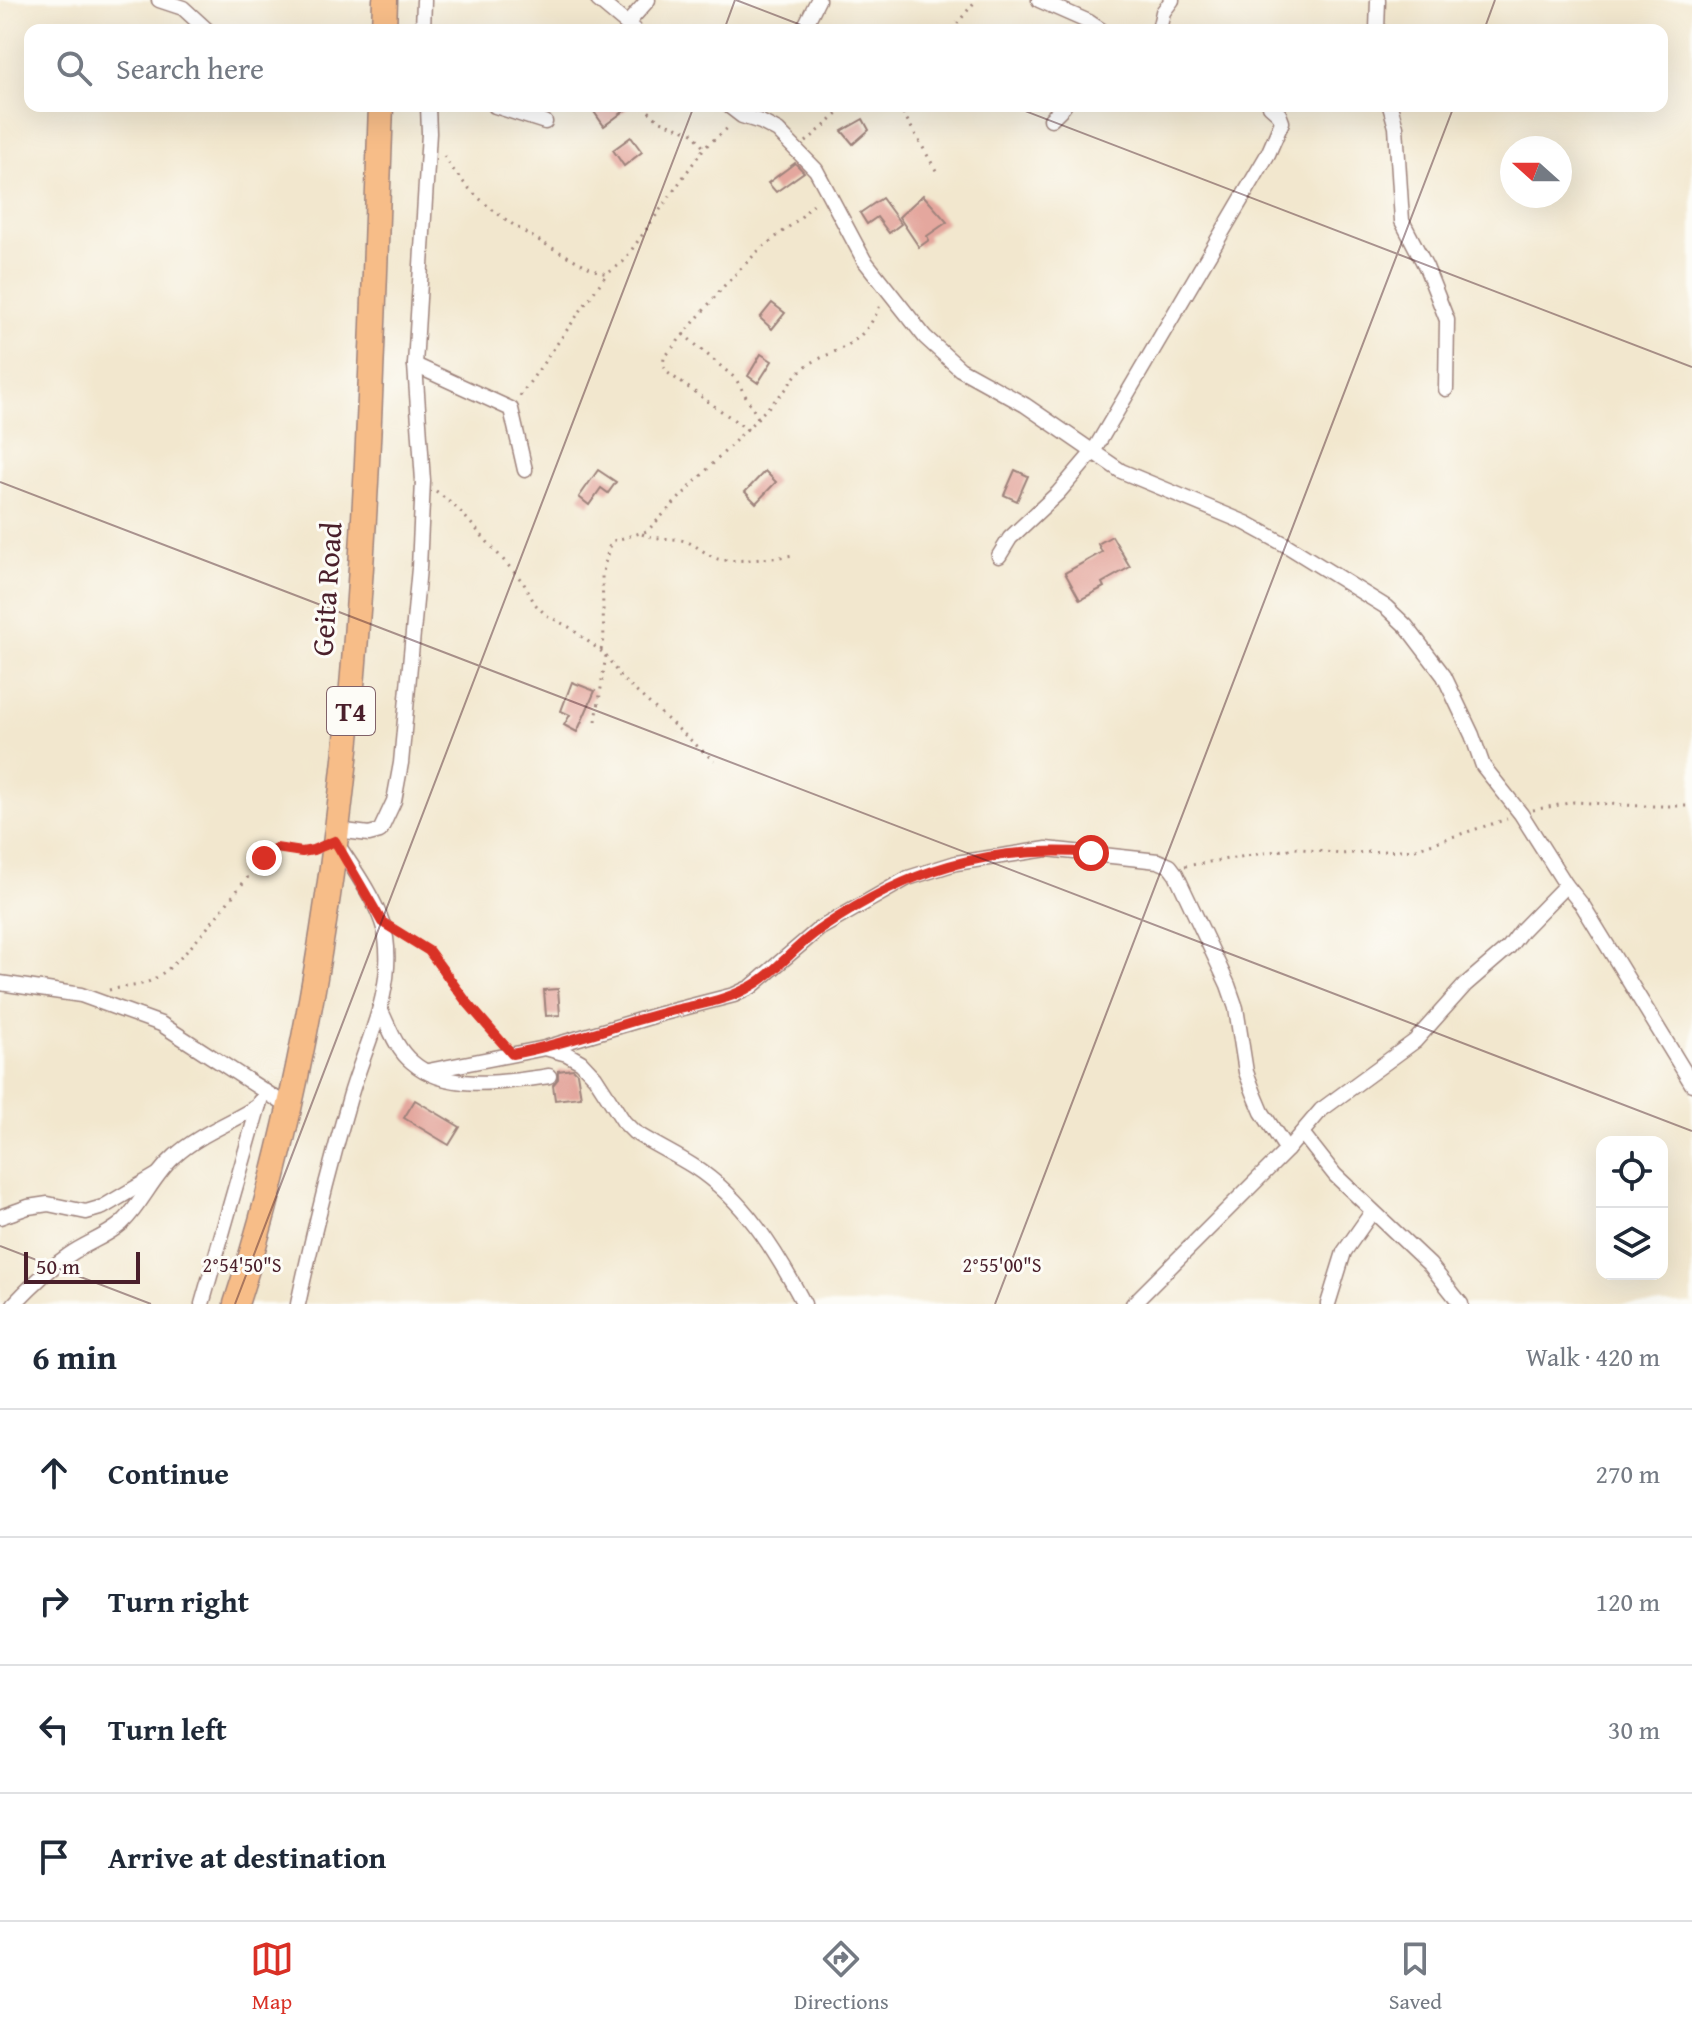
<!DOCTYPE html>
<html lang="en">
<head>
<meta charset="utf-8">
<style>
  :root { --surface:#fff; --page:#f6f6f7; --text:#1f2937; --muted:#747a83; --line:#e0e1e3; --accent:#d93025 }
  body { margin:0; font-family:"Gentium Book Plus",serif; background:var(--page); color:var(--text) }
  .controls { position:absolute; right:24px; bottom:24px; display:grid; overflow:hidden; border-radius:16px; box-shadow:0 8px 32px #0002 }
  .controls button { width:72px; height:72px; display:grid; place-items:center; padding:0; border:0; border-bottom:2px solid var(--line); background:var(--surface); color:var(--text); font:40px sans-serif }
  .compass { position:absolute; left:1500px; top:136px; width:72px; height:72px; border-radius:50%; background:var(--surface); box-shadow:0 8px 32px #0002; rotate:291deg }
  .scale { position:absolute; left:24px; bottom:20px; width:116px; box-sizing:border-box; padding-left:8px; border:4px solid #4a1f2b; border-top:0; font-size:22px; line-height:28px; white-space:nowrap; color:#4a1f2b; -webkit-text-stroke:6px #fdfcf7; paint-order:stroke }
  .stop { position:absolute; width:24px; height:24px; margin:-18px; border:6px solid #d93025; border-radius:50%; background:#fff }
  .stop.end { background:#d93025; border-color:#fff; box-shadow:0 2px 8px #0008 }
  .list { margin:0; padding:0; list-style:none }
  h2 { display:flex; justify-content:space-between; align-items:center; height:104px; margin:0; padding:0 32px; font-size:34px }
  h2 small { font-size:26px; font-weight:400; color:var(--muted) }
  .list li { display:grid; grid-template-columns:52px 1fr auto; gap:24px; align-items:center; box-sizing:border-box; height:128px; padding:0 32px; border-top:2px solid var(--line) }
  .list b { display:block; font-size:30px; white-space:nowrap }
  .list em { font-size:26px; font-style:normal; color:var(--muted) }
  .icon { flex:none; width:44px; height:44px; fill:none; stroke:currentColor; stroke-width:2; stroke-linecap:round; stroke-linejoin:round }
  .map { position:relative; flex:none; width:1692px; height:1304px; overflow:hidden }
  .search { position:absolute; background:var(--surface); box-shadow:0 8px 32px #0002; left:24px; right:24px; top:24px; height:88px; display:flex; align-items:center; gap:20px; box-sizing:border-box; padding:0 28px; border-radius:16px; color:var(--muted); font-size:30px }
  .sheet { height:616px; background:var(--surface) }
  nav { display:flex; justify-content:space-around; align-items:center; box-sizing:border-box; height:112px; border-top:2px solid var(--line); background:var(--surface); font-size:22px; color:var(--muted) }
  nav a { display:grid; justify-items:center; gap:4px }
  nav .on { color:var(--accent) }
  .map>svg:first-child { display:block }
  .building { fill:#e4a79e }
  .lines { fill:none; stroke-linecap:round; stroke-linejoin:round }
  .minor-casing { stroke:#9e837c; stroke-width:17 }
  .trunk-casing { stroke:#9e837c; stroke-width:27 }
  .path { stroke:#9e837c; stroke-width:3; stroke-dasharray:2 6; stroke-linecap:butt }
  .minor { stroke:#fff; stroke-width:14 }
  .trunk { stroke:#f7bd88; stroke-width:24 }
  .route { stroke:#d93025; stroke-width:10 }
  .ticks { fill:none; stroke:#4a1f2b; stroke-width:2; stroke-opacity:0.45 }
  .labels { text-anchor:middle; stroke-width:6; stroke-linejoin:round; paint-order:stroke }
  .shield { fill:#fdfcf7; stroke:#806168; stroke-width:2 }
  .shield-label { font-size:28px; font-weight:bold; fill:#4a1f2b }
  .street-label { font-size:30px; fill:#4a1f2b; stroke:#fdfcf7 }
  .ticks-label { font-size:20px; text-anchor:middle; fill:#4a1f2b; stroke:#fdfcf7; stroke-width:6; stroke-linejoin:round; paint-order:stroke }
</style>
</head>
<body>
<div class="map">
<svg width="1692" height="1304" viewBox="0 0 1692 1304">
  <rect width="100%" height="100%" fill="#fdfcf7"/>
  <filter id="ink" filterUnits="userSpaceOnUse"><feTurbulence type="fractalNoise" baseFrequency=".0125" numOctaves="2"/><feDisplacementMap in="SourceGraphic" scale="16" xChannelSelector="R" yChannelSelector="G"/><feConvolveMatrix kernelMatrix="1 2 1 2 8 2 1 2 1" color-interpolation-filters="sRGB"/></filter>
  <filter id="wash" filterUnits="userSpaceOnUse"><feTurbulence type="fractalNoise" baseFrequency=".006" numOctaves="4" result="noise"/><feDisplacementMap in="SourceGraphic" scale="32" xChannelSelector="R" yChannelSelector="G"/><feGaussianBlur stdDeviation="1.8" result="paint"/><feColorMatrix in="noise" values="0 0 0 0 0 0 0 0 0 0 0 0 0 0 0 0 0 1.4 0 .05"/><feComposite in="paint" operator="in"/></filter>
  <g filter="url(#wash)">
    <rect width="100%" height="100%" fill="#f2e7ce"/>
    <g id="blocks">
      <g class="building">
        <polygon points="590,106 631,106 604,126"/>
        <polygon points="863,119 869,130 853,144 842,131"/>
        <polygon points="631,137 642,152 624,166 613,150"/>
        <polygon points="795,163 804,172 776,192 768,183"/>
        <polygon points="923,195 947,222 927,236 929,240 919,247 899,217"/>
        <polygon points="882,198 901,224 889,233 877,217 867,224 860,213"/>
        <polygon points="772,303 785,313 772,329 760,318"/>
        <polygon points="761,354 772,361 758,383 748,376"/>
        <polygon points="598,470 616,482 608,493 601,488 589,505 579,497"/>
        <polygon points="1015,470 1028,476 1017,501 1004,495"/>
        <polygon points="765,471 776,482 756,503 745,492"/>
        <polygon points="1112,536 1130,567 1102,583 1104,587 1080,600 1065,573 1102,552 1098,544"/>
        <polygon points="572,682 595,691 577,732 564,725 570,715 561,711"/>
        <polygon points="558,989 560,1015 546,1016 544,990"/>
        <polygon points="573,1069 577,1073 581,1097 555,1100 553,1085 558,1079 558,1071"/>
        <polygon points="415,1100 460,1127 449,1145 404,1118"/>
      </g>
    </g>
  </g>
  <g filter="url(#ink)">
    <use href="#blocks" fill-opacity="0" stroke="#9e837c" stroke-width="2"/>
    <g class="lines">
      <defs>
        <g id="minor">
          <polyline points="159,0 183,8 207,30"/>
          <polyline points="598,0 634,30"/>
          <polyline points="1039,0 1089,22 1101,30"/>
          <polyline points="627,24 648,0"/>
          <polyline points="423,30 424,0"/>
          <polyline points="803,30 818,0"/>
          <polyline points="1159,30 1163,12 1172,0"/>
          <polyline points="1377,30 1378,0"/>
          <polyline points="495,106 545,122"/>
          <polyline points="729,106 742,116 761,122 778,131 816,170 864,260 925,337 960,369 1025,405 1121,471 1246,523 1286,545 1386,607 1406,626 1444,676 1472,735 1483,766 1521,814 1566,885 1583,906 1692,1084"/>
          <polyline points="1390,106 1396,127 1402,221 1426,267 1447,320 1446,389"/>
          <polyline points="1051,119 1064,106"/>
          <polyline points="415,365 511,409 525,470"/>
          <polyline points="999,556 1010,538 1058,493 1093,452 1268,154 1282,122 1279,114 1270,106"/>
          <polyline points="337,830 369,834 380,831 394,801 401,763 419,568 423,481 415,365 429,133 428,106"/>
          <polyline points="0,983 81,995 161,1024 289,1107"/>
          <path d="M380 1009C389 1027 396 1049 412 1062 447 1093 507 1082 549 1076"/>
          <polyline points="545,1048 660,1014 734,995 751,987 819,929 908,878 956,863 1047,849 1158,861 1170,866 1176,874 1228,985 1236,1008 1246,1072 1254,1093 1262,1112 1287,1150"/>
          <path d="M428 1071 545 1048 567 1054 581 1062 595 1077 624 1122 634 1132C653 1144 674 1154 693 1166 744 1199 776 1251 804 1304"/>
          <polyline points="1302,1133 1335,1175 1430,1265 1461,1304"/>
          <polyline points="0,1217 28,1207 48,1204 86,1212 103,1207 157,1175"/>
          <path d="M14 1304C31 1286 49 1269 69 1255 86 1243 106 1237 122 1223 143 1203 153 1175 175 1156 199 1134 232 1123 259 1105"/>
          <polyline points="202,1304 260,1101"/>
          <path d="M298 1304C313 1234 330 1165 350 1097 365 1045 394 994 386 938 382 908 352 866 335 841"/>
          <polyline points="1133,1304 1287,1150 1321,1110 1415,1041 1465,985 1509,947 1522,930 1566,885"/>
          <polyline points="1328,1304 1344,1252 1372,1212"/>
        </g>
        <g id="trunk">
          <polyline points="384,30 385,0"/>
          <path d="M236 1304C361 919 366 507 381 106"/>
        </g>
      </defs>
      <use href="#minor" class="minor-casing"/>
      <use href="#trunk" class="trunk-casing"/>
      <g class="path">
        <polyline points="952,30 976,0"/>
        <polyline points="643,106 658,120 693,133 704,148"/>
        <polyline points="899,106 937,172"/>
        <polyline points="806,142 847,106"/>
        <path d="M444 156C474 205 523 233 573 259 585 265 594 271 607 274L623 262 704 148 730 126"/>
        <polyline points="683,334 736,379 758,418"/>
        <polyline points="520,396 606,275"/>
        <polyline points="748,430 668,373 663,365 664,358 724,286 757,252 800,218 816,201"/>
        <polyline points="436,491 459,510 523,582 535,604 546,615 569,627 606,655 596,721"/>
        <path d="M642 534C657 540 670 537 685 541 697 545 706 555 718 559 733 563 776 558 793 555"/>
        <path d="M601 650 604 640 602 576 609 547 613 541 647 531 788 387C808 346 858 363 880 305"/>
        <polyline points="606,655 621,678 714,761"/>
        <polyline points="1533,810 1574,802 1642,806 1692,806"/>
        <polyline points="1185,866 1295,848 1340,854 1415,849 1507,819"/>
        <polyline points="400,931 429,951 465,1000 503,1042"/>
        <path d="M109 990C121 987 134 987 145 983 186 969 238 881 273 850 286 845 300 852 314 850"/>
      </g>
      <use href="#minor" class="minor"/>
      <use href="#trunk" class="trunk"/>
    </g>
  </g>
  <g class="lines" filter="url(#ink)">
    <path class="route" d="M264 858 276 848 302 852 313 850 335 841 382 922 429 951 465 1000 512 1054C562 1045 610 1027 659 1014 687 1006 720 1003 746 989 775 975 795 945 822 928 907 870 987 845 1091 853"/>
  </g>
  <path class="ticks" d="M736 0 814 30M724 30 735 0M1484 30 1495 0M1012 106 1692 367M0 482 1692 1131M0 1246 151 1304M235 1304 694 106M995 1304 1454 106"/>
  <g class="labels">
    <rect class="shield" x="327" y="687" width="48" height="48" rx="6"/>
    <g class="shield-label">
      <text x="351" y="721">T4</text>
    </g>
    <g class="street-label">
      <text transform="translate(327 589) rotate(-86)" y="10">Geita Road</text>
    </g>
  </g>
  <g class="ticks-label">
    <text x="242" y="1272">2°54'50"S</text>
    <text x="1002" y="1272">2°55'00"S</text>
  </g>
</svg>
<div class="controls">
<button><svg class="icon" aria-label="locate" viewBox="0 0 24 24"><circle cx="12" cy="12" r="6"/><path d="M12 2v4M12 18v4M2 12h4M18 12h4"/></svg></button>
<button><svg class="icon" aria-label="layers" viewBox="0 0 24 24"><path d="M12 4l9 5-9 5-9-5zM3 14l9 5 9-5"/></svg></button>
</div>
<svg class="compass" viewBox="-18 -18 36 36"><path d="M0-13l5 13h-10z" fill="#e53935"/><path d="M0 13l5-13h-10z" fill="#747a83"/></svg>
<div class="scale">50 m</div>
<div class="stop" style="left:1091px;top:853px"></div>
<div class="stop end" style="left:264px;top:858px"></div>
<div class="search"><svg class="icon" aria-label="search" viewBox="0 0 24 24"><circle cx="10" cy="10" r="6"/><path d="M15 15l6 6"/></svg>Search here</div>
</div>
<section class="sheet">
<h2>6 min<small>Walk · 420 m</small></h2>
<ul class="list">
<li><svg class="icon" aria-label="ahead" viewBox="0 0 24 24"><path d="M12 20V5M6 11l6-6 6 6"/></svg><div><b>Continue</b></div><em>270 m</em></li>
<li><svg class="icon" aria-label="right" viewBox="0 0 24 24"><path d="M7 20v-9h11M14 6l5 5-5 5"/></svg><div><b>Turn right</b></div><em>120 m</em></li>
<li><svg class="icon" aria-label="left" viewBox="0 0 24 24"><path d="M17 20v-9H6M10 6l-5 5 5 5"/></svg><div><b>Turn left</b></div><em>30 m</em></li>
<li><svg class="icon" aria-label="arrive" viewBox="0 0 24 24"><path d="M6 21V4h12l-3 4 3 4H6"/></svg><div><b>Arrive at destination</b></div></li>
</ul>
</section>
<nav>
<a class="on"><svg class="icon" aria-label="map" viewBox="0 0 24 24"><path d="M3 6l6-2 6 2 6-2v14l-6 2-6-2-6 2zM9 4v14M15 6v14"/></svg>Map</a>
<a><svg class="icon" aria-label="directions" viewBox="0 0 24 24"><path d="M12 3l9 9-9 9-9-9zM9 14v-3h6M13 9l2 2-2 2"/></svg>Directions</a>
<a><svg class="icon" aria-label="saved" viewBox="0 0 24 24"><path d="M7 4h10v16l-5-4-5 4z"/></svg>Saved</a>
</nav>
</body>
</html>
